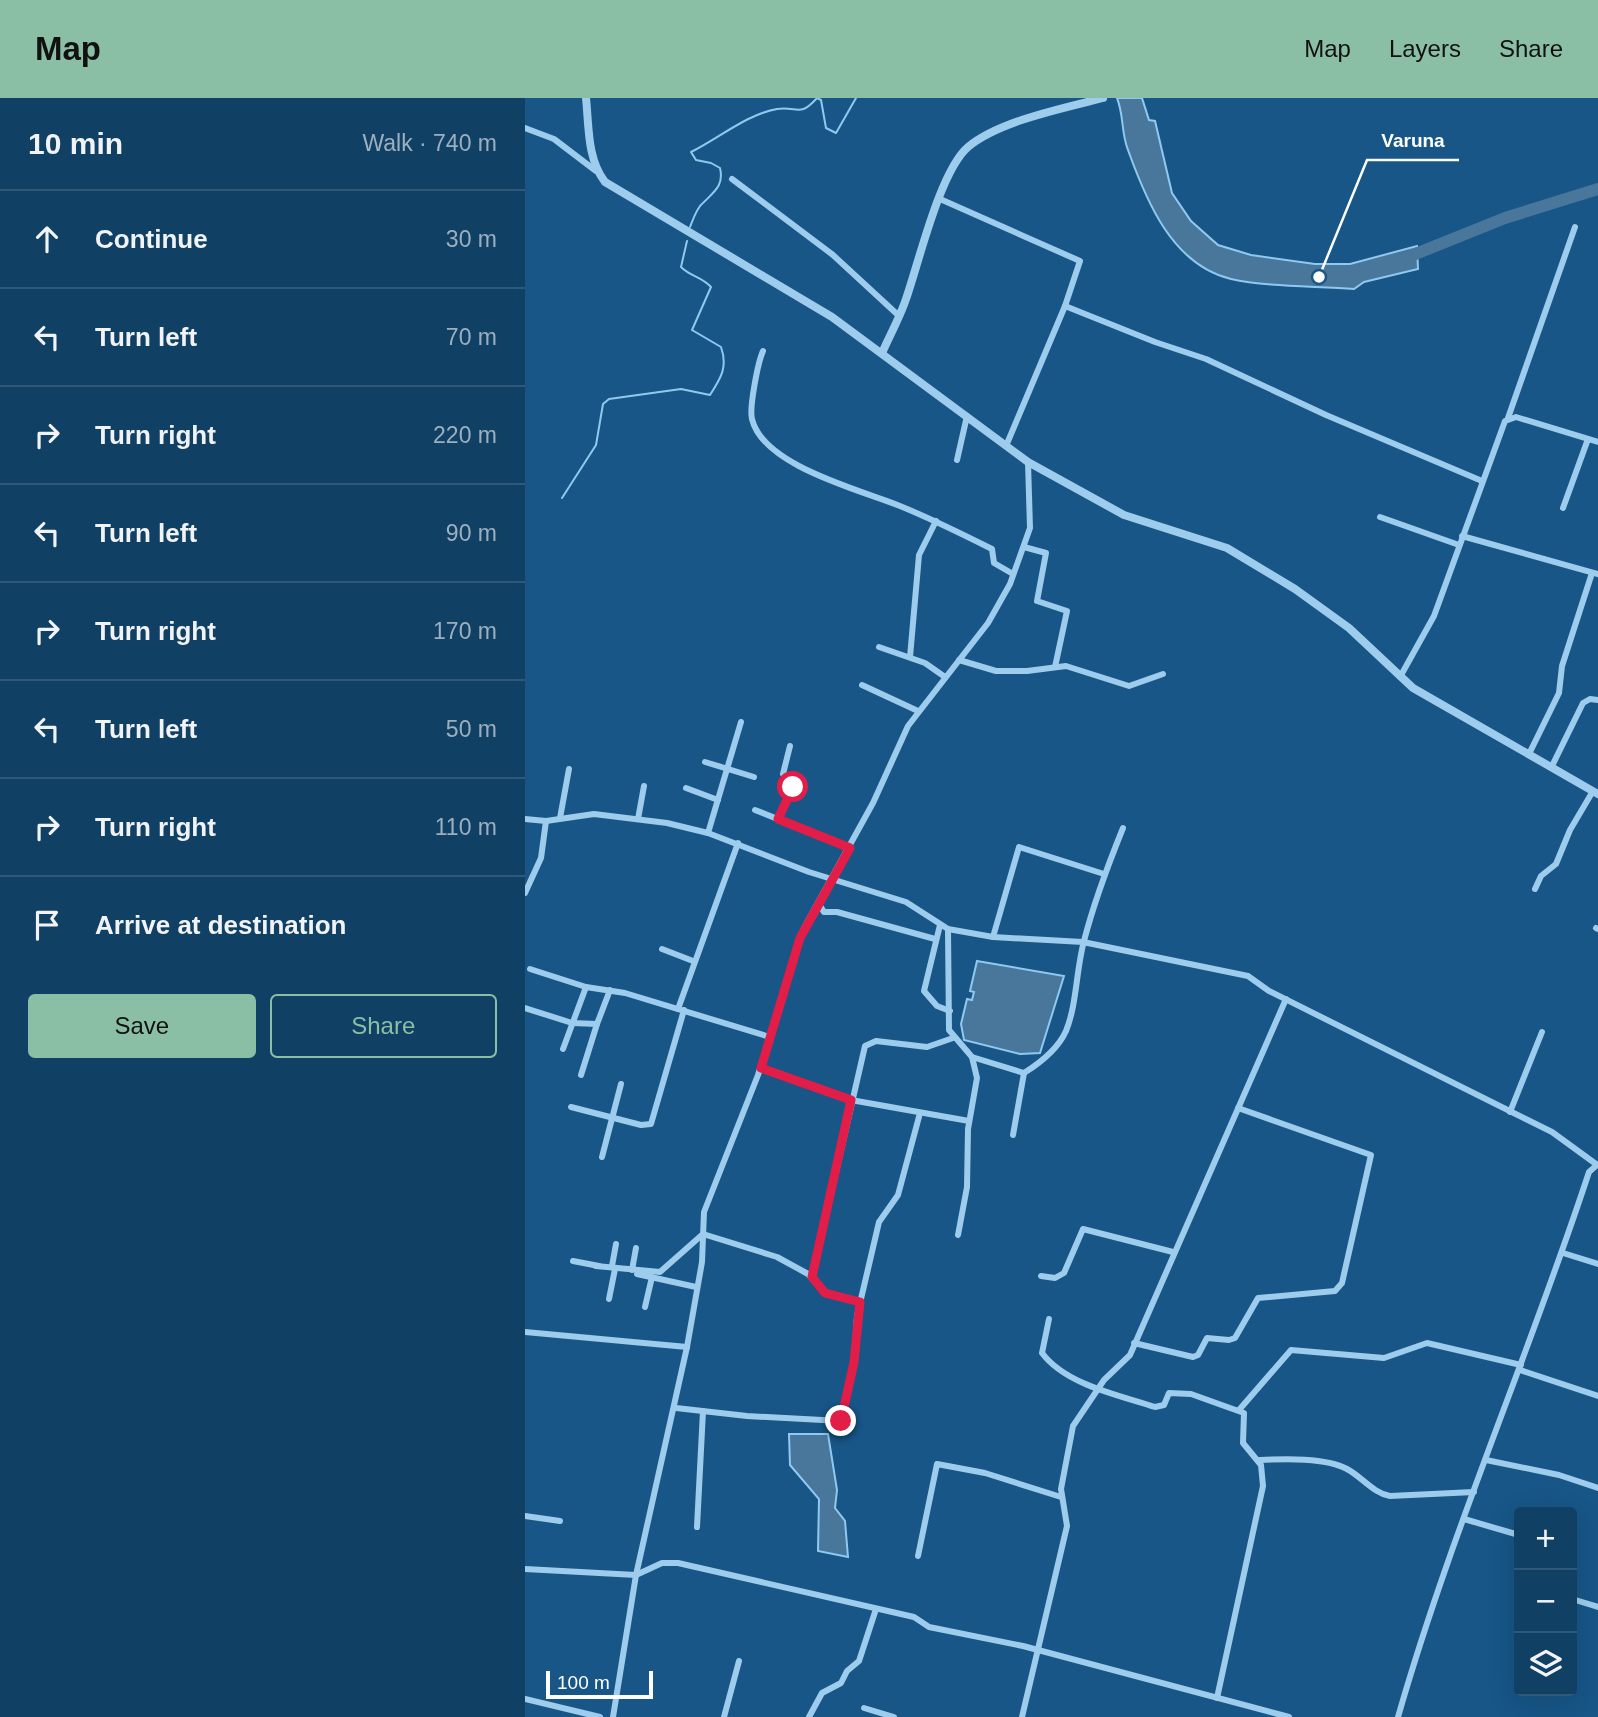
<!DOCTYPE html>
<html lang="en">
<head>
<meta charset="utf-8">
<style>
  :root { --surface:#114065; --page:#1e4b6e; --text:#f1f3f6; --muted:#9cafbf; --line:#305979; --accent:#8abfa5 }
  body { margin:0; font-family:Helvetica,sans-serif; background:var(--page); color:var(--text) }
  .controls { position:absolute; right:21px; bottom:21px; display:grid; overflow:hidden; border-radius:7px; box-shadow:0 7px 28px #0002 }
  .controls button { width:63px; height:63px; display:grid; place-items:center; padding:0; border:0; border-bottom:2px solid var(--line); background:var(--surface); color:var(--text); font:35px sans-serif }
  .scale { position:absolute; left:21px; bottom:18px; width:107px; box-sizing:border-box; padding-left:7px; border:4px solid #fff; border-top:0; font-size:19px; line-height:24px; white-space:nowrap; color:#fff; -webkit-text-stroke:5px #175687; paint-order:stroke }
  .stop { position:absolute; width:21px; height:21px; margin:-16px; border:5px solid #e11d48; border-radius:50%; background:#fff }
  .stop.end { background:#e11d48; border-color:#fff; box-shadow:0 2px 7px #0008 }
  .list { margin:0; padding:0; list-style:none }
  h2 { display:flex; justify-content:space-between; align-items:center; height:91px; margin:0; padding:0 28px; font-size:30px }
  h2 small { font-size:23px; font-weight:400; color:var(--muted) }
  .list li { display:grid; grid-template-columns:46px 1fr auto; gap:21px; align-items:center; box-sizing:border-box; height:98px; padding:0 28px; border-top:2px solid var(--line) }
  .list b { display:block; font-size:26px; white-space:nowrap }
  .list em { font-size:23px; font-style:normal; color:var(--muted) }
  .actions { display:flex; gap:14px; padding:21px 28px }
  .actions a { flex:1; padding:16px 0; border:2px solid var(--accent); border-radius:7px; text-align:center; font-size:24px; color:var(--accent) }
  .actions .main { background:var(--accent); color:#111 }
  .icon { flex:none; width:38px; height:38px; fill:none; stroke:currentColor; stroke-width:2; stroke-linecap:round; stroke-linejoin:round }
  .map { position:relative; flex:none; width:1073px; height:1619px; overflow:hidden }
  header { display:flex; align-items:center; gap:42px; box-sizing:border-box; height:98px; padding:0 35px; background:var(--accent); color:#111 }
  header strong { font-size:33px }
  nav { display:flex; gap:38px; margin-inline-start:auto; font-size:24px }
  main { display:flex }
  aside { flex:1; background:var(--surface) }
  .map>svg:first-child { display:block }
  .water { fill:#49779b; stroke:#90c9f0; stroke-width:2 }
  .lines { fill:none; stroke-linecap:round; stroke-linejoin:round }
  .stream { stroke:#90c9f0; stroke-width:2 }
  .river { stroke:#49779b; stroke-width:12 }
  .minor { stroke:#9dcced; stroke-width:6 }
  .tertiary { stroke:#9dcced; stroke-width:8 }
  .route { stroke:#e11d48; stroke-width:9 }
  .leader { fill:none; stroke:#fff; stroke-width:2.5 }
  .callout-dot { fill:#fff; stroke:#175687; stroke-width:2.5 }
  .callout-label { font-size:19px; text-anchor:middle; font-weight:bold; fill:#fff; stroke:#175687; stroke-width:5; stroke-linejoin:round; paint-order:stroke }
</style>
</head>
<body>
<header>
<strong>Map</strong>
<nav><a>Map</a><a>Layers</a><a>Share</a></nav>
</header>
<main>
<aside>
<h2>10 min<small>Walk · 740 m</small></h2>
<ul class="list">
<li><svg class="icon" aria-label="ahead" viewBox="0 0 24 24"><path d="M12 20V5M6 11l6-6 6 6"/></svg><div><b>Continue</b></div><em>30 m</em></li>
<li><svg class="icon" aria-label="left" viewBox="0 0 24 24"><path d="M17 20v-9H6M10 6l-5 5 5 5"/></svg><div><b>Turn left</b></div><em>70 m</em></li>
<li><svg class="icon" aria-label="right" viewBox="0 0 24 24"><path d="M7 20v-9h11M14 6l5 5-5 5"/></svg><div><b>Turn right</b></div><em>220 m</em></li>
<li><svg class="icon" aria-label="left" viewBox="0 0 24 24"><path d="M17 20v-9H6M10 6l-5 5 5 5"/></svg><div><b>Turn left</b></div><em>90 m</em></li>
<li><svg class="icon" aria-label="right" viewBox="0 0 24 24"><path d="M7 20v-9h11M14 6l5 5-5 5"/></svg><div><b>Turn right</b></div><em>170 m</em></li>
<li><svg class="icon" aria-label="left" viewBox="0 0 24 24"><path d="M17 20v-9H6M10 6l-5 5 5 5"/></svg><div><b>Turn left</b></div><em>50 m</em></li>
<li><svg class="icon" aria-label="right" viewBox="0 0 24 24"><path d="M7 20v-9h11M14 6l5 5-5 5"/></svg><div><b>Turn right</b></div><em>110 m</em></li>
<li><svg class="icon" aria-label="arrive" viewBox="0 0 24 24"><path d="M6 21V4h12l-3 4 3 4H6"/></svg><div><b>Arrive at destination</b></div></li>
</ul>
<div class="actions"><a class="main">Save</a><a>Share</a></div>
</aside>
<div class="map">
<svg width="1073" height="1619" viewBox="0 0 1073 1619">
  <rect width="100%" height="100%" fill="#175687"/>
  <g class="water">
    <path d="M592 0H617L624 22 630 23 647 95 666 123 693 147 726 157 790 166H825L892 148 893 171 839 184 829 191C791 188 741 189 706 181 647 167 621 102 603 52 596 35 599 17 592 0Z"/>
    <polygon points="452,863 539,878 515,955 495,956 439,942 436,926 442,901 447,902 449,894 445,893"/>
    <polygon points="264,1336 303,1336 312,1392 310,1410 320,1423 323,1459 293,1453 294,1401 265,1367"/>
  </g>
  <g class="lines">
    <g class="stream">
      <path d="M165 129C168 121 172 109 179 104 190 93 199 87 195 70L186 65 171 62 166 54C193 41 222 16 252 11 273 8 274 20 292 0L296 2 301 30 311 35 331 0"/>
      <path d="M37 400 71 347 78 306 84 301 156 291 185 297C196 280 203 269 196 249L167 232 186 189C176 178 166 179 156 169L162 143"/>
    </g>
    <polyline class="river" points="878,161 980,120 1073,91"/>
    <g class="minor">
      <polyline points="0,30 29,41 71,73"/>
      <polyline points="207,81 308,157 373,217"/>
      <polyline points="415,101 555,163 540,208 481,348"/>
      <polyline points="540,208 630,244 681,261 801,317 957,383"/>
      <path d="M238 253C233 264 224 310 227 321 238 368 336 392 375 408 407 421 437 436 467 451L469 465 488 476"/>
      <polyline points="983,320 1050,129"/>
      <polyline points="432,362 442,318"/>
      <polyline points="1038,410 1063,341"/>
      <polyline points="855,419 934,447"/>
      <polyline points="937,438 1073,476"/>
      <polyline points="499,449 521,455 512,503 542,513 530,569"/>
      <polyline points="354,549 400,565 420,579"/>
      <polyline points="385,559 394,457 411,423"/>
      <polyline points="434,562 471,573 502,573 541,568 604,588 638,576"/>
      <polyline points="875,579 909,518 980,323 991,319 1073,344"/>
      <polyline points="337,587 393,613"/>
      <polyline points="1004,656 1034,595 1037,568 1067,475"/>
      <polyline points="180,664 229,679"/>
      <polyline points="1027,668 1058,605 1065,601 1073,602"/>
      <polyline points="161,690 193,702"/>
      <polyline points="230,712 325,750"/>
      <polyline points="35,720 44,671"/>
      <polyline points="0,721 21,723 69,716 142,725 183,735 284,774 381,804 423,831 468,839 558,844 723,878 744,893 1027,1034 1071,1066"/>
      <polyline points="113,721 119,688"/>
      <polyline points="253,721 268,689 267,683 258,676 265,648"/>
      <polyline points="183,735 216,624"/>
      <polyline points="1010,791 1016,778 1031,766 1045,732 1068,693"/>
      <polyline points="0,795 16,760 21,723"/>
      <polyline points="293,805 299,814 312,814 410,841"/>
      <polyline points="415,827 399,893 412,908 425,913"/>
      <polyline points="1071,830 1073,831"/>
      <polyline points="423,831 424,932 447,959 452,980 443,1031 442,1089 433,1137"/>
      <polyline points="468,839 494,749 579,776"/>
      <polyline points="137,851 168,863"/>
      <polyline points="5,871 61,889 100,895 245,939"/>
      <polyline points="0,910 47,925 72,926 85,892"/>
      <polyline points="153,911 213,745"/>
      <polyline points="38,951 61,889"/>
      <path d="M447 959 499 975C515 965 533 951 541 933 552 906 551 872 559 843 569 804 583 767 598 730"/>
      <polyline points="236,970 326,1002 444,1023"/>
      <polyline points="56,977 72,926"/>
      <polyline points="46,1009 116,1027 126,1026 159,912"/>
      <polyline points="985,1014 1017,934"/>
      <polyline points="488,1037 499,975"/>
      <polyline points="77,1059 96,986"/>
      <polyline points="1038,1155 1073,1166"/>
      <polyline points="48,1163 74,1168"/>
      <polyline points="71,1168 135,1174 178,1136 252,1159 283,1176 300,1195 335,1204"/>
      <polyline points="87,1168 91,1146"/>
      <polyline points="107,1172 111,1150"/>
      <polyline points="112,1176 171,1189"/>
      <polyline points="516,1178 530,1180 539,1175 558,1131 648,1154"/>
      <polyline points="287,1179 340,948 351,943 402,949 428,940"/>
      <polyline points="84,1201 90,1171"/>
      <polyline points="120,1209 127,1179"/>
      <path d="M524 1221 517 1255C541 1287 594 1297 630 1309L639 1307 644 1295 666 1296 719 1315 718 1345 736 1367 738 1388 692 1600"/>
      <polyline points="0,1234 162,1249"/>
      <polyline points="609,1245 668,1259 673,1257 682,1240 704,1242 710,1240 733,1200 810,1193 817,1185 846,1057 713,1010"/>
      <polyline points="995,1272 1073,1298"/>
      <polyline points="151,1310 222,1318 316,1323 329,1264 332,1218 354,1124 373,1097 395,1015"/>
      <polyline points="714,1312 766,1252 859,1260 902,1245 996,1267"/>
      <path d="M733 1362C758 1361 800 1359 822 1371 837 1379 848 1395 865 1398L949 1394"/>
      <polyline points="961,1362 1034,1377 1073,1390"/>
      <polyline points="0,1418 35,1423"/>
      <polyline points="939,1421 994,1437"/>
      <polyline points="172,1429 178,1313"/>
      <polyline points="393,1458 412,1366 460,1375 536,1399"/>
      <polyline points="0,1471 111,1477 137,1465 153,1465 389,1519 404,1529 498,1548 764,1619"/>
      <polyline points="1047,1501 1073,1509"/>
      <polyline points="0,1601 75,1619"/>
      <polyline points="339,1610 369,1619"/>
      <polyline points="88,1619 111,1477 162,1249 177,1164 179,1114 233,977 279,830 348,705 383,628 463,525 485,486 505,430 503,364"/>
      <polyline points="199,1619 214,1563"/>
      <polyline points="284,1619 297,1595 316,1585 322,1573 334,1563 351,1511"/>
      <polyline points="497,1619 542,1428 536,1391 548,1328 579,1282 605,1257 761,901"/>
      <path d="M873 1619C926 1434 1004 1257 1064 1074L1072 1067"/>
    </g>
    <g class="tertiary">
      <path d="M61 0C64 28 62 61 80 84L307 219 503 364 599 417 702 450 770 491 824 530 888 590 1073 696"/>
      <path d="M357 255C365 237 375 219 381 201 394 164 415 73 443 49 474 23 539 10 578 0"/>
    </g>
  </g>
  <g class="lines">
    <polyline class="route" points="268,689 253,721 325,750 275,840 236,970 326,1002 287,1179 300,1195 335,1204 329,1264 316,1323"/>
  </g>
  <path class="leader" d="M794 179L842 62H934"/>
  <circle class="callout-dot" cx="794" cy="179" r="7"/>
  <g class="callout-label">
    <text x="888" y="49">Varuna</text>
  </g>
</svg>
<div class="controls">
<button>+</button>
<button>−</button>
<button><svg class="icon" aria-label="layers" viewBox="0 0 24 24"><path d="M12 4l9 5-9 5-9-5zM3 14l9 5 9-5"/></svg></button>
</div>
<div class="scale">100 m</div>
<div class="stop" style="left:268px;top:689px"></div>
<div class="stop end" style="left:316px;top:1323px"></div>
</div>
</main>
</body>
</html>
